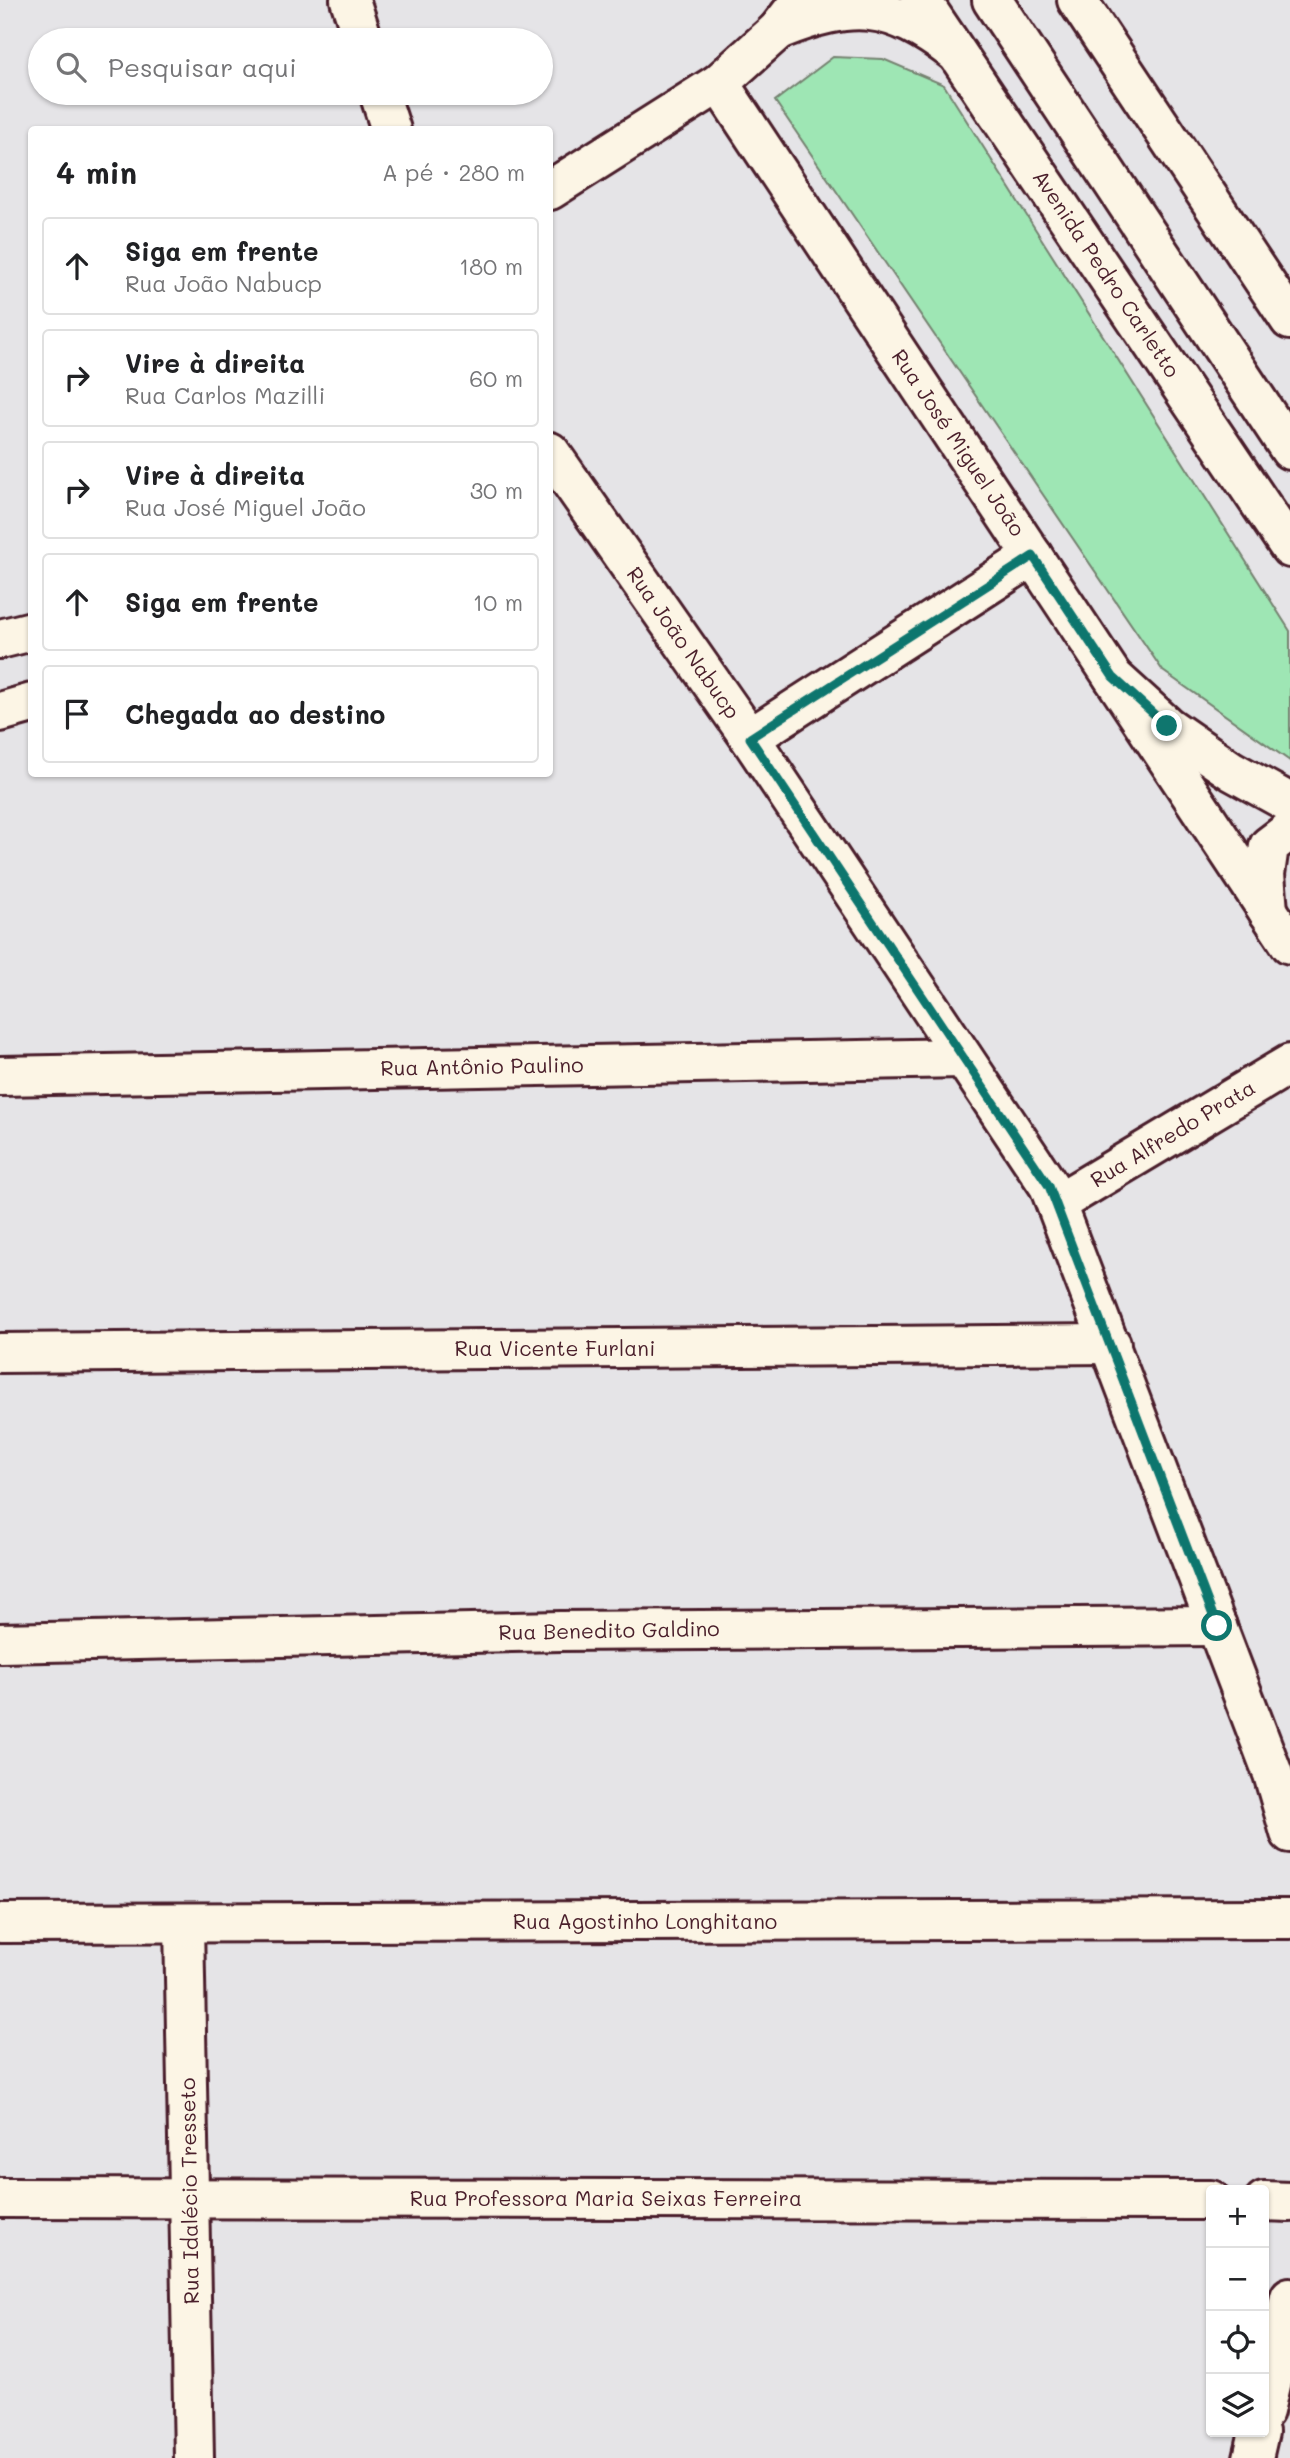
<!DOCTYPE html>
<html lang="pt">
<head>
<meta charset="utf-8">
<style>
  :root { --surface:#fff; --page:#f2f2f2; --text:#202124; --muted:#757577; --line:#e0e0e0 }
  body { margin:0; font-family:Mali,sans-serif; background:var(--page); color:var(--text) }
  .controls { position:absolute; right:21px; bottom:21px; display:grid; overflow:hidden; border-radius:7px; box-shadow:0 2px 5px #0004 }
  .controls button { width:63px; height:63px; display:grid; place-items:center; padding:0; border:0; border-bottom:2px solid var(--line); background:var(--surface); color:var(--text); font:35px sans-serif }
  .stop { position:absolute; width:21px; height:21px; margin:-16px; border:5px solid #0f766e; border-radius:50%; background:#fff }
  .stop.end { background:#0f766e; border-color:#fff; box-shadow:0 2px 7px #0008 }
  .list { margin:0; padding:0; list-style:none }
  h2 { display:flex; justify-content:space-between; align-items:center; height:91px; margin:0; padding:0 28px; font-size:30px }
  h2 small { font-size:23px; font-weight:400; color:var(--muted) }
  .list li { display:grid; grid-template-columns:46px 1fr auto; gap:21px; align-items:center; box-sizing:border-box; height:98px; margin:0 14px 14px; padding:0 14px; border:2px solid var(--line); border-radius:7px }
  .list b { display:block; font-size:26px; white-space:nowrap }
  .list p { margin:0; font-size:23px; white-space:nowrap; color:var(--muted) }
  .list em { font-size:23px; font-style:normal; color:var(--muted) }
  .icon { flex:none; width:38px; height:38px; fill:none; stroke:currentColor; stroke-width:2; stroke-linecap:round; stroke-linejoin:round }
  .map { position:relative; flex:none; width:1290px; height:2458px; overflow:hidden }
  .search { position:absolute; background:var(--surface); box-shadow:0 2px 5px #0004; left:28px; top:28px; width:525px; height:77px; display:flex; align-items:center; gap:18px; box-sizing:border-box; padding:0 24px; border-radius:38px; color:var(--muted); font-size:26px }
  .panel { position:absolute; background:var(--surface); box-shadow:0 2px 5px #0004; left:28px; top:126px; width:525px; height:651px; border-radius:7px }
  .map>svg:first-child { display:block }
  .green { fill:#9ee6b4; stroke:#748270; stroke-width:2 }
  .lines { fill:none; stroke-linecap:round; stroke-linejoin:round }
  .minor-casing { stroke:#4a1f2b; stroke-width:44 }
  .major-casing { stroke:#4a1f2b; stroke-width:44 }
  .minor { stroke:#fcf5e5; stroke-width:38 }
  .major { stroke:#fcf5e5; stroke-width:38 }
  .route { stroke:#0f766e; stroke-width:9 }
  .labels { text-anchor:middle; stroke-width:6; stroke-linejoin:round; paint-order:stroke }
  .street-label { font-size:21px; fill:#4a1f2b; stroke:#fcf5e5 }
</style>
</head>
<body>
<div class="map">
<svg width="1290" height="2458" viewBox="0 0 1290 2458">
  <rect width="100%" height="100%" fill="#e5e4e7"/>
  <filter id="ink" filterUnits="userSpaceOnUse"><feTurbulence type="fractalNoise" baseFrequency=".0143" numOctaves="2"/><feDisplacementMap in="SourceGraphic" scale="14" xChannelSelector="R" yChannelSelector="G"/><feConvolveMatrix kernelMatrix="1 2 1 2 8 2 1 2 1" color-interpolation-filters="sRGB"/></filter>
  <g filter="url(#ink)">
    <polygon class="green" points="833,57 883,59 944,85 1290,631 1290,761 1163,671 775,101"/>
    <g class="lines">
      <defs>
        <g id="minor">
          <polyline points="350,0 363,40"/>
          <path d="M801 0 778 30C854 0 889 2 955 52"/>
          <polyline points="1077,0 1290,320"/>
          <polyline points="719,83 1290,944"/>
          <polyline points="379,93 391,130"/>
          <polyline points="550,190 719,83 778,30"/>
          <polyline points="550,452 750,738 1049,1186 1273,1774 1290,1833"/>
          <polyline points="0,639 32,631"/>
          <polyline points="0,712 32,703"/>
          <polyline points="750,738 1033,556"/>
          <polyline points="0,1076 963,1058"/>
          <polyline points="1056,1204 1290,1064"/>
          <polyline points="0,1353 1111,1344"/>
          <polyline points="0,1643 561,1631 1217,1626"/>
          <polyline points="0,1923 1290,1919"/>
          <polyline points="184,1924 194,2458"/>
          <polyline points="0,2198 1211,2200"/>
          <polyline points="1264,2201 1290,2202"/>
          <polyline points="1264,2411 1290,2297"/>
          <polyline points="1253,2458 1259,2432"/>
        </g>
        <g id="major">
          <polyline points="921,0 1290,548"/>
          <polyline points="992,0 1290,450"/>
          <polyline points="1113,677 1167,726 1232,771 1290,803"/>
          <polyline points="1268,911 1265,874 1269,846 1290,830"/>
        </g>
      </defs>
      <use href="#minor" class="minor-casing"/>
      <use href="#major" class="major-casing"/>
      <use href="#minor" class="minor"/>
      <use href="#major" class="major"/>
    </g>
  </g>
  <g class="lines" filter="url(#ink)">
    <polyline class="route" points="1167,726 1113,677 1033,556 750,738 1049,1186 1217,1626"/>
  </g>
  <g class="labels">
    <g class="street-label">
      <text transform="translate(1106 274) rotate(56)" y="7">Avenida Pedro Carletto</text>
      <text transform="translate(958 443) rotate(56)" y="7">Rua José Miguel João</text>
      <text transform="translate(683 643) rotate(55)" y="7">Rua João Nabucp</text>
      <text transform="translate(482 1067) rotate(-1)" y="7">Rua Antônio Paulino</text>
      <text transform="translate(1173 1134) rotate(-31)" y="7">Rua Alfredo Prata</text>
      <text x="555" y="1356">Rua Vicente Furlani</text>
      <text transform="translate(609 1631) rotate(-1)" y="7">Rua Benedito Galdino</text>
      <text x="645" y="1929">Rua Agostinho Longhitano</text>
      <text transform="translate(190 2191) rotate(-91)" y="7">Rua Idalécio Tresseto</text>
      <text x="606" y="2206">Rua Professora Maria Seixas Ferreira</text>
    </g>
  </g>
</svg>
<div class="controls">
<button>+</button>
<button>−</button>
<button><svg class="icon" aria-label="locate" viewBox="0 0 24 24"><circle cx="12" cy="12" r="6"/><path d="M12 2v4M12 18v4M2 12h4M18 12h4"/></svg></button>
<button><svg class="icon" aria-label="layers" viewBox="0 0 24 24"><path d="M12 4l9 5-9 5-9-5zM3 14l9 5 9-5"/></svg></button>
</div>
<div class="stop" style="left:1217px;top:1626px"></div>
<div class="stop end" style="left:1167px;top:726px"></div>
<div class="search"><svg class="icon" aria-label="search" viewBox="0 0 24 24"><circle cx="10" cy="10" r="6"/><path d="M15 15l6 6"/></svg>Pesquisar aqui</div>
<section class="panel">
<h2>4 min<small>A pé · 280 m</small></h2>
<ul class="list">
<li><svg class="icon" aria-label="ahead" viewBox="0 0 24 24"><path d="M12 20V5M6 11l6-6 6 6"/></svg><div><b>Siga em frente</b><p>Rua João Nabucp</p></div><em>180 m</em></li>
<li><svg class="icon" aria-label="right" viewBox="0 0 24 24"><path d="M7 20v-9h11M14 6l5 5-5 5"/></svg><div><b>Vire à direita</b><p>Rua Carlos Mazilli</p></div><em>60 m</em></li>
<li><svg class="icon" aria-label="right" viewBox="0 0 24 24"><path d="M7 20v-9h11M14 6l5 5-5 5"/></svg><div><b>Vire à direita</b><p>Rua José Miguel João</p></div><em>30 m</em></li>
<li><svg class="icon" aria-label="ahead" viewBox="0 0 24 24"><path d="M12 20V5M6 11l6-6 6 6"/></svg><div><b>Siga em frente</b></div><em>10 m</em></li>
<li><svg class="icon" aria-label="arrive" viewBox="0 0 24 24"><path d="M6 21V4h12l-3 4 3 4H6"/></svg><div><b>Chegada ao destino</b></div></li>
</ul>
</section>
</div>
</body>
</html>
